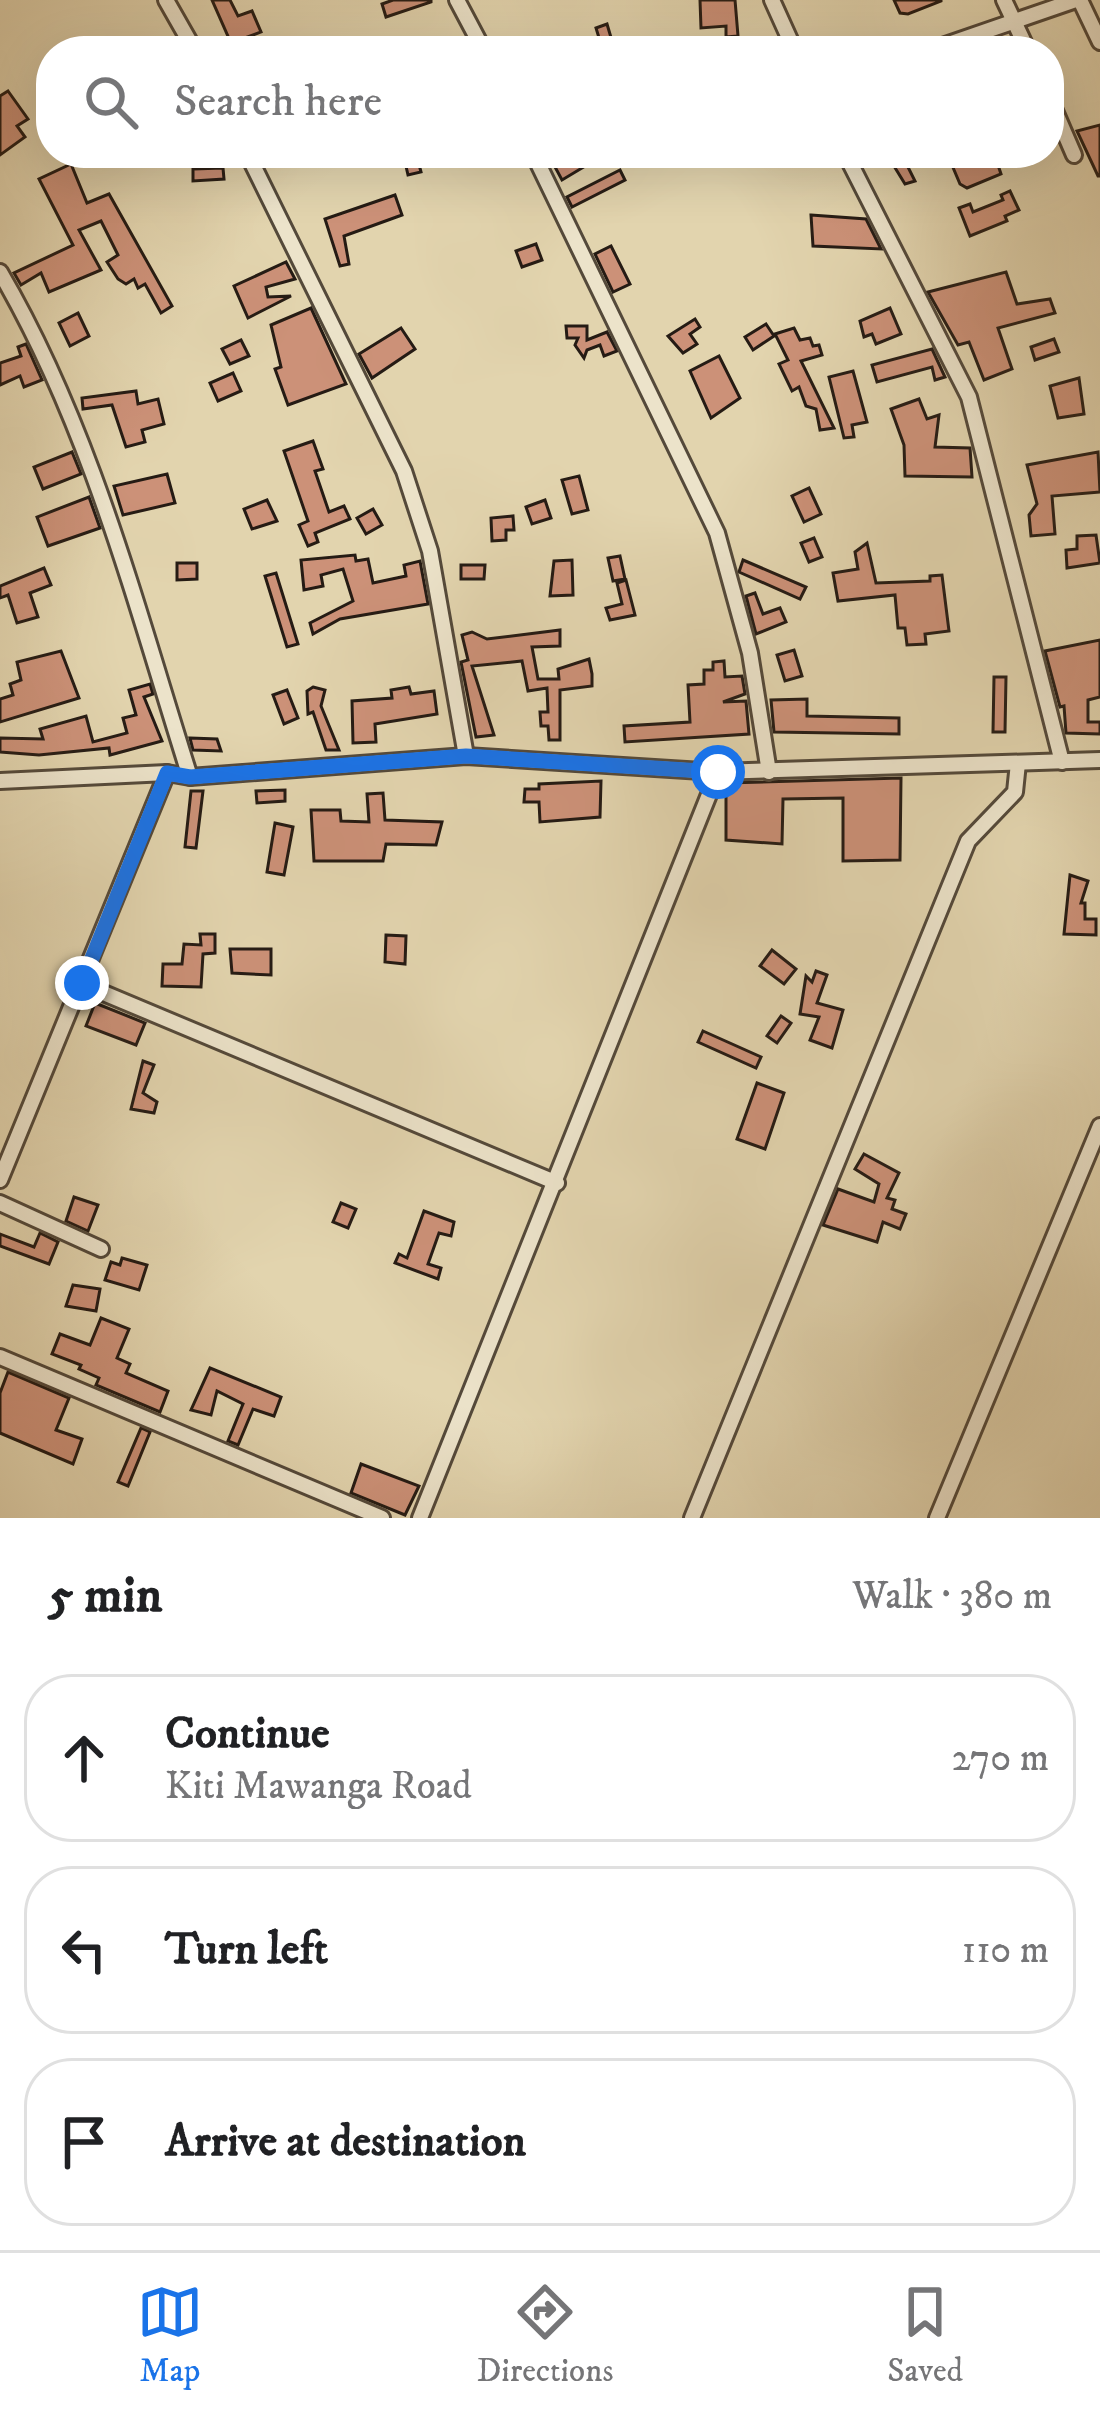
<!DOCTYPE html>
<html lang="en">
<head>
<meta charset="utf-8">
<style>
  :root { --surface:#fff; --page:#f6f6f6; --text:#202124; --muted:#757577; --line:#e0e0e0; --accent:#1a73e8 }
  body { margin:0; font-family:"IM FELL DW Pica",serif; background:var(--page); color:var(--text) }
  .stop { position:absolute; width:36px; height:36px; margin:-27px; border:9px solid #1a73e8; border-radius:50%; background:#fff }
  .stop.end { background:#1a73e8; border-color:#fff; box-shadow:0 3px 12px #0008 }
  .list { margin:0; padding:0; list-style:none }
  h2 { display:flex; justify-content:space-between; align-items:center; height:156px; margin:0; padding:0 48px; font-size:51px }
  h2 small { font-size:39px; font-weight:400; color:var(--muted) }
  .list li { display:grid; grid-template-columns:78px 1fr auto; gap:36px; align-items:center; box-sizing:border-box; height:168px; margin:0 24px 24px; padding:0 24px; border:3px solid var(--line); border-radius:48px }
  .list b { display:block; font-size:45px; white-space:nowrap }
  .list p { margin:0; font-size:39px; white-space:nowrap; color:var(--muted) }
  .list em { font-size:39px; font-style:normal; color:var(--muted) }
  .icon { flex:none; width:66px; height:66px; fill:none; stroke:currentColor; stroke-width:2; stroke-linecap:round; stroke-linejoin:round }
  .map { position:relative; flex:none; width:1100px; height:1518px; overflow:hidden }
  .search { position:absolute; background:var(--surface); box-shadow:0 12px 48px #0002; left:36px; right:36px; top:36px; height:132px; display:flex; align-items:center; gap:30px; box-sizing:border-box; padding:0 42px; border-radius:48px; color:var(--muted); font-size:45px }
  .sheet { height:732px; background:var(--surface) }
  nav { display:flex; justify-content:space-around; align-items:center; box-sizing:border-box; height:168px; border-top:3px solid var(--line); background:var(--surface); font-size:33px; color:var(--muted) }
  nav a { display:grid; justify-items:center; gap:6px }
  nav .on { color:var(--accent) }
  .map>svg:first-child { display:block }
  .building { fill:#cc9178; stroke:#251b14; stroke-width:3 }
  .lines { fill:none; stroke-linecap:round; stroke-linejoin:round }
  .minor-casing { stroke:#54493a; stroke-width:20 }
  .minor { stroke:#ece3ca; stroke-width:14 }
  .route { stroke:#1a73e8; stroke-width:15 }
</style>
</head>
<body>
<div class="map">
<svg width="1100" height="1518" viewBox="0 0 1100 1518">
  <rect width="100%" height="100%" fill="#e2d4ae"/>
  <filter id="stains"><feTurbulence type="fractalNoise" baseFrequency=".00167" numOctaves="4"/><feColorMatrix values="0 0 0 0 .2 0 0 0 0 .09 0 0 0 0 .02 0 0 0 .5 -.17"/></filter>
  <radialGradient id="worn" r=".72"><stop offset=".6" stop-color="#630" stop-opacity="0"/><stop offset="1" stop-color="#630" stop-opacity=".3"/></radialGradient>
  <g class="building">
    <polygon points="212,0 230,0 238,16 252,11 261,32 231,43"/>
    <polygon points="393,0 431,0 431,2 386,17 382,4"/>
    <polygon points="700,0 735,0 738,36 726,37 726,26 701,28"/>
    <polygon points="894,0 941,0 941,1 908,14 900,13"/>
    <polygon points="607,24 615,51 603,51 596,28"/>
    <polygon points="8,91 28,119 17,126 25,137 0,155 0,96"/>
    <polygon points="1100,125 1100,176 1098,176 1077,131"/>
    <polygon points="403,153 416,153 421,172 408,175"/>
    <polygon points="587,153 607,153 562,180 554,165"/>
    <polygon points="886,153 901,153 915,181 905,184"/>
    <polygon points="966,153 994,153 1001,174 967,188 960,184 949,158"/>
    <polygon points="71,164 87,203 109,194 172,306 161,313 145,284 138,288 134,279 126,284 118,279 107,262 118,255 101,221 79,230 101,270 49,292 41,273 21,285 14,273 73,245 39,179"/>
    <polygon points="223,168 224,179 193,181 193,169"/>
    <polygon points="620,170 625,180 572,207 567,197"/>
    <polygon points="1010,191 1019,210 1005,216 1007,221 970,236 959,208 970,204 973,212 1003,200 1001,195"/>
    <polygon points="395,195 402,215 344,236 349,264 340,266 325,219"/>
    <polygon points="811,215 866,219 881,249 813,246"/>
    <polygon points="536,244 542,260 522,267 516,251"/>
    <polygon points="611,246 630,284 613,292 595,254"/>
    <polygon points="286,262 295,279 266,287 268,297 291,296 248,318 234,286"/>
    <polygon points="1006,272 1017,304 1050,299 1055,313 998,328 1012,369 984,380 969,342 958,345 928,292"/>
    <polygon points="311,308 346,384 288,405 275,369 281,367 271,325"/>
    <polygon points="890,308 901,334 876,344 872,334 864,337 860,321"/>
    <polygon points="78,313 89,336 70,346 59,323"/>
    <polygon points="695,319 700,327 690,334 697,344 683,353 668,336"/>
    <polygon points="766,324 774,336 753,350 745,337"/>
    <polygon points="566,326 587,326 587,340 607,332 617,351 604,356 600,345 587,350 584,358 575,345 578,338 567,338"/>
    <polygon points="401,328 415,349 372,378 359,354"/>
    <polygon points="794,328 800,340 810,338 813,346 819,345 822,355 801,361 834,428 820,430 816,409 806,406 799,387 792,391 779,364 788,360 775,334"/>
    <polygon points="1054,339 1059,352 1035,360 1031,347"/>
    <polygon points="241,340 249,356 230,364 222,349"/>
    <polygon points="26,344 42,380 24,387 20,376 0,385 0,363 21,356 18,347"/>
    <polygon points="932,349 945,377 935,380 932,367 877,382 872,365"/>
    <polygon points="719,356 740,398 711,418 690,371"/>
    <polygon points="853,371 867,422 852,425 854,437 844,438 829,377"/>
    <polygon points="233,373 241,391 218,401 210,383"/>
    <polygon points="1079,378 1084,414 1058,418 1050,386"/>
    <polygon points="136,391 138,404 158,399 164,424 142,430 145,442 126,447 112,405 83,409 82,398"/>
    <polygon points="919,399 927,419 939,415 935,447 970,448 972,477 905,476 904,445 891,409"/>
    <polygon points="313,441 323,469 315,471 329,512 344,506 350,519 315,533 318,542 308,546 299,525 308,521 284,451"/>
    <polygon points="72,452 81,474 43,489 34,467"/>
    <polygon points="1098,452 1100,492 1052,496 1055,534 1031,536 1029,515 1037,504 1027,465"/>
    <polygon points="167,474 175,503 123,515 114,486"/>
    <polygon points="579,476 588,510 572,514 562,480"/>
    <polygon points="809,488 821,514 804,522 792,496"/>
    <polygon points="89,497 100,528 48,546 37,517"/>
    <polygon points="267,500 277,521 252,529 244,509"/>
    <polygon points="545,500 551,518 532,524 526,507"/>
    <polygon points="373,509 382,525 366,534 357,518"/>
    <polygon points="513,516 514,530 506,530 506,540 492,541 491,518"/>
    <polygon points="1096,535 1100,563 1067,568 1066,550 1077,549 1077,536"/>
    <polygon points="814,538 822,557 809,562 801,543"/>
    <polygon points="867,543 876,583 930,581 930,576 942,575 949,631 925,634 926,644 907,645 905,628 898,628 895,595 838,601 833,573 858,569 855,552"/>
    <polygon points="355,555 356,561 368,559 373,583 406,576 404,565 420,561 428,604 340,619 313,634 310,623 353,601 343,569 321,575 323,586 304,590 301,560"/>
    <polygon points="620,556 625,579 613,581 608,558"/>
    <polygon points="572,560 573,595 550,596 554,561"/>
    <polygon points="743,560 806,587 800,599 739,572"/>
    <polygon points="177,563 197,563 197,579 177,580"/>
    <polygon points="461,565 485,565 484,579 461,579"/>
    <polygon points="44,568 51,585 30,593 38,617 17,623 8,595 0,598 0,586"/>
    <polygon points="276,573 298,644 287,647 265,576"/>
    <polygon points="626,580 635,615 610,620 606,608 622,604 617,583"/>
    <polygon points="755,593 763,614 780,608 786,622 756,634 746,596"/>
    <polygon points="560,630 560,646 532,647 538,679 559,679 558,669 589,659 592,674 592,686 560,690 560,740 549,740 548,726 541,726 540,712 548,712 547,688 528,691 522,661 472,666 494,735 476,737 461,662 468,660 462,635 472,632 487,639"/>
    <polygon points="1100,640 1100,697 1088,700 1088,722 1100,722 1100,734 1066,733 1064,706 1060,707 1045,651"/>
    <polygon points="794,650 802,676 785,681 777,655"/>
    <polygon points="61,651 79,698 0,722 0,699 13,695 10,684 21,680 17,662"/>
    <polygon points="724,661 725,677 742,676 745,694 723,702 746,701 749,734 625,742 624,726 690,722 688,685 704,684 704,670 713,670 713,662"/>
    <polygon points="994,677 1006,677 1005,732 993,732"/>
    <polygon points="150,684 153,694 144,697 162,741 110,755 109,748 39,755 0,752 0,738 43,739 40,729 86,716 93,742 127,733 123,718 136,715 129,690"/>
    <polygon points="313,687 325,690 321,706 339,750 326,750 313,712 308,714 307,691"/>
    <polygon points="409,687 411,694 434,691 437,714 375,724 376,742 353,743 352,701 392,698 391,690"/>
    <polygon points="287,690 298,718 284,724 273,695"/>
    <polygon points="807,699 807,716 899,718 899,734 774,732 771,700"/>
    <polygon points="190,738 217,739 221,751 193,750"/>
    <polygon points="901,778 900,860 843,861 843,798 783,799 782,844 726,840 726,783"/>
    <polygon points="601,781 600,817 540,822 539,802 524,802 525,789 539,789 539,784"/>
    <polygon points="285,790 285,801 257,803 256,791"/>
    <polygon points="191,791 203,791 196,848 185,847"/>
    <polygon points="383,793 385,820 442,822 436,845 386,844 383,861 314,861 311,810 340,810 341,821 369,822 367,794"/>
    <polygon points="275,823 293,827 284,875 267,872"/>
    <polygon points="1070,875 1088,881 1081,903 1085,903 1085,919 1096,919 1096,935 1064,934"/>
    <polygon points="200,934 215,934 215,953 203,954 201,987 162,986 163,964 182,964 184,944 201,945"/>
    <polygon points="386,935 406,936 405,964 385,962"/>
    <polygon points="230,949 271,949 271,975 232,973"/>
    <polygon points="772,950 796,969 784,984 760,966"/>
    <polygon points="816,971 827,975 817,1003 843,1010 832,1048 810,1040 819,1017 800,1014 806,976 812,982"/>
    <polygon points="95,1003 145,1023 136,1045 86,1026"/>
    <polygon points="781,1016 791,1023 777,1043 767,1036"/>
    <polygon points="703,1031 761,1057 756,1068 698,1042"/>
    <polygon points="143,1061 154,1065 143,1093 157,1102 154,1113 131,1109"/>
    <polygon points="757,1083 784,1093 765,1149 737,1139"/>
    <polygon points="864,1154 899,1173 887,1198 895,1200 892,1209 906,1214 900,1229 883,1222 877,1242 823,1225 838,1189 874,1202 879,1184 855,1169"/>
    <polygon points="74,1197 98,1205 88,1231 66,1221"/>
    <polygon points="341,1203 356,1209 348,1228 333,1222"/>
    <polygon points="424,1211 454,1222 451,1236 439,1233 428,1264 441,1268 438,1279 395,1263 399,1254 407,1258"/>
    <polygon points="40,1233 58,1242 49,1264 0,1246 0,1234 34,1247"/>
    <polygon points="122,1258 147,1265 139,1290 105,1280 111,1262 120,1265"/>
    <polygon points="73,1285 100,1289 96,1311 66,1306"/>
    <polygon points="101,1318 129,1329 117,1358 130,1364 126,1373 168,1391 160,1412 96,1385 99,1378 79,1369 81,1365 52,1354 60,1334 90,1345"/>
    <polygon points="210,1368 281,1397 274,1416 253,1409 238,1445 228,1441 243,1404 217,1391 211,1415 191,1410"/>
    <polygon points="8,1372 69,1398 56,1430 82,1439 73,1464 0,1433 0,1393"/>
    <polygon points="141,1428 150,1432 128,1486 118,1482"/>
    <polygon points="361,1464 419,1486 405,1515 351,1493"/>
  </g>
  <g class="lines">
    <defs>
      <g id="minor">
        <polyline points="166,0 195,51"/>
        <polyline points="457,0 484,51"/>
        <polyline points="772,0 795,51"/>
        <polyline points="1004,0 1028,51"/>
        <polyline points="1080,0 1100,42"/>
        <polyline points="928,51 1076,0"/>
        <polyline points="1049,97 1074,155"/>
        <polyline points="247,153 404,471 430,551 466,756"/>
        <polyline points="533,153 717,533 750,653 769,772"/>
        <polyline points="845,153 969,397 1062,762"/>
        <path d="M0 272C91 428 136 606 190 777"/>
        <polyline points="0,781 167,773 190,777 466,756 718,772 1100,760"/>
        <polyline points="82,984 557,1183"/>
        <polyline points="0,1180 167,773"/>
        <polyline points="0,1203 101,1249"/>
        <polyline points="0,1357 382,1518"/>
        <polyline points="420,1518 718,772"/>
        <polyline points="692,1518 968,841 1015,792 1018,763"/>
        <polyline points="937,1518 1100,1126"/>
      </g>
    </defs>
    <use href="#minor" class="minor-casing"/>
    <use href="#minor" class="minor"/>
  </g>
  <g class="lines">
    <polyline class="route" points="82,983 167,773 190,777 466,756 718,772"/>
  </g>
  <rect width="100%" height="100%" filter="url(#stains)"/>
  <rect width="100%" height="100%" fill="url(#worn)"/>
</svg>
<div class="stop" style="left:718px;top:772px"></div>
<div class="stop end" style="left:82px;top:983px"></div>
<div class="search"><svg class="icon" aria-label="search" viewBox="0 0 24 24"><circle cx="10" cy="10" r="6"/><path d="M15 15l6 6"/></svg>Search here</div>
</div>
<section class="sheet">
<h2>5 min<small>Walk · 380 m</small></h2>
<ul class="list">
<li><svg class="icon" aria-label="ahead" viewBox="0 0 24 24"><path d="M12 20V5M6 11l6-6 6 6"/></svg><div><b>Continue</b><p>Kiti Mawanga Road</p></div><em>270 m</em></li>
<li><svg class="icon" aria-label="left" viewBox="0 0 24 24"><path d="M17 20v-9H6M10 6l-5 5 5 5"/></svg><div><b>Turn left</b></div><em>110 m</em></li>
<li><svg class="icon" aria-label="arrive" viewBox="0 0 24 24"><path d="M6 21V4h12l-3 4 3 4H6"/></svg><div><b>Arrive at destination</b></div></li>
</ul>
</section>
<nav>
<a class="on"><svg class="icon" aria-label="map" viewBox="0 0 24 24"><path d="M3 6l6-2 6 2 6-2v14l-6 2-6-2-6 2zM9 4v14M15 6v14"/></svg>Map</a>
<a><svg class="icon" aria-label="directions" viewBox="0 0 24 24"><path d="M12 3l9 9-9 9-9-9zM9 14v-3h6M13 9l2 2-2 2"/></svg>Directions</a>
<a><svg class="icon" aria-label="saved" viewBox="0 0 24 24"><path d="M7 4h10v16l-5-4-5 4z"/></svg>Saved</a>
</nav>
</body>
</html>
